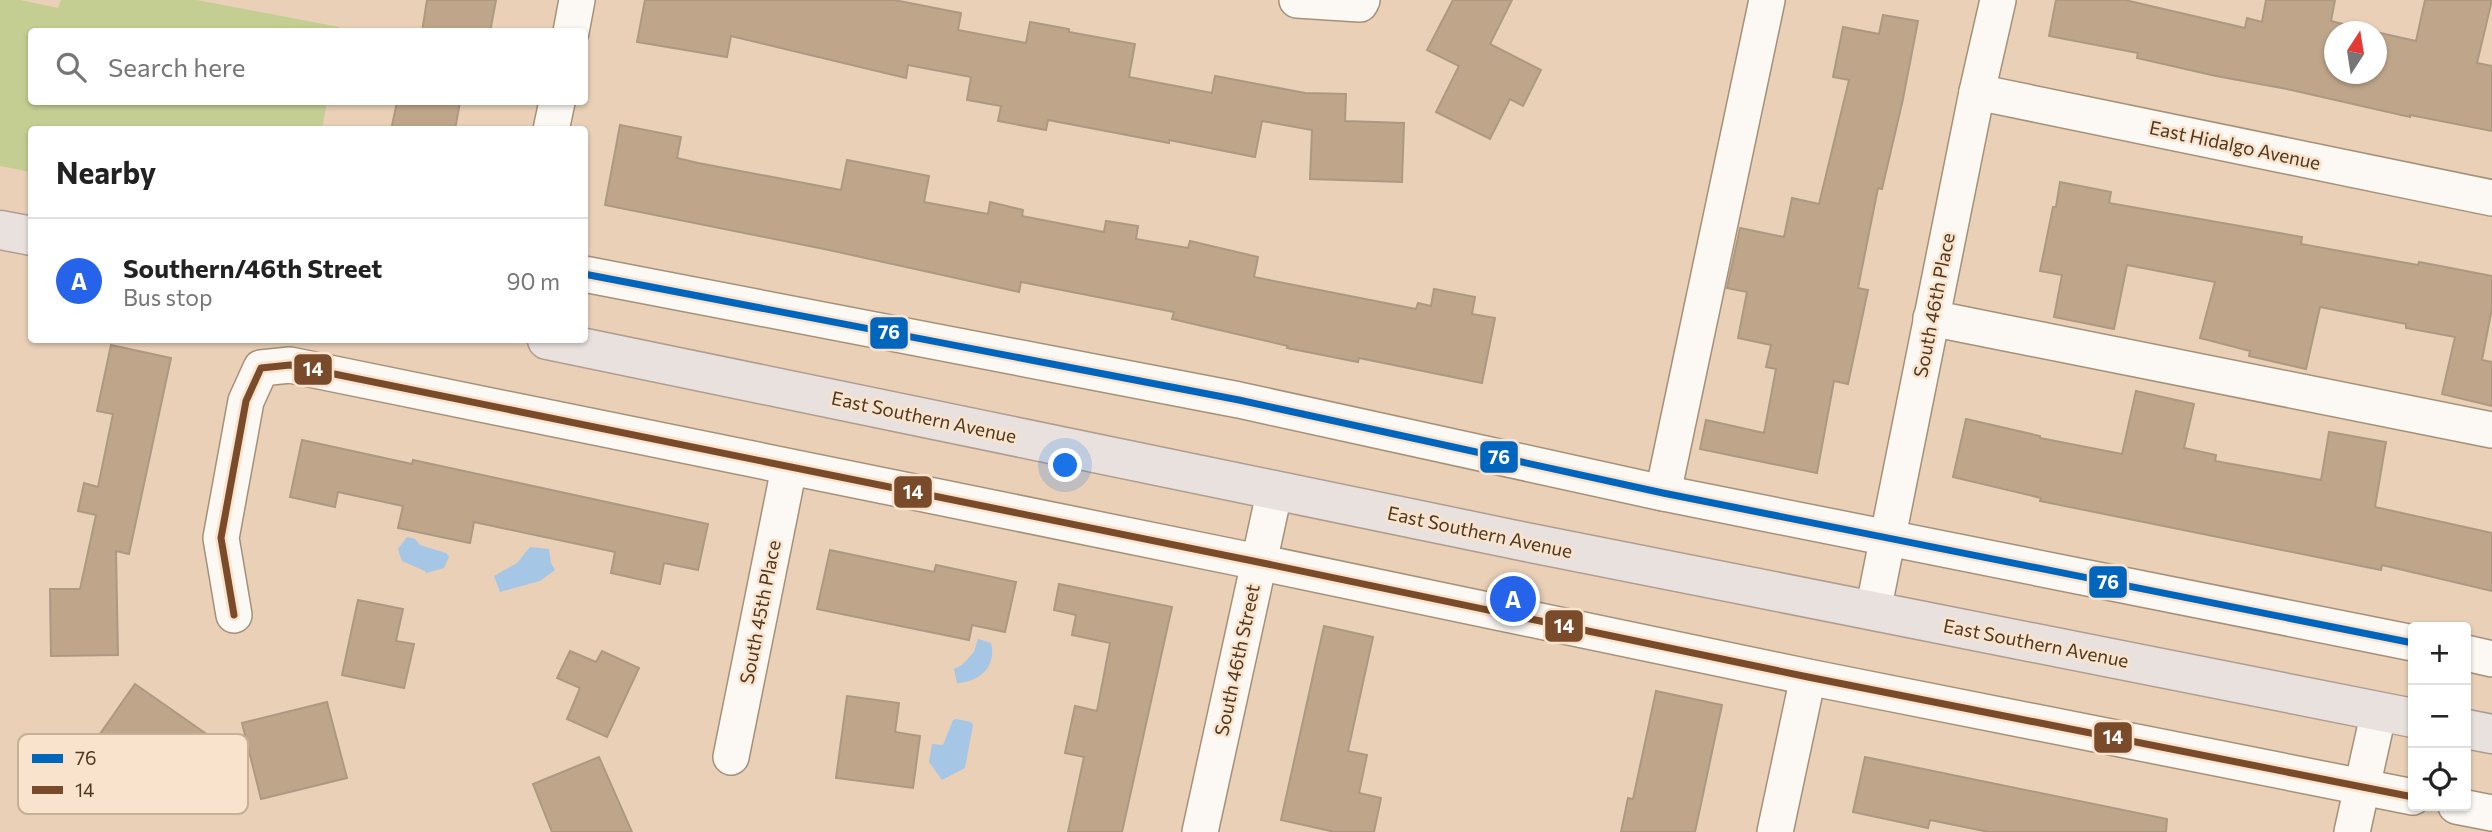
<!DOCTYPE html>
<html lang="en">
<head>
<meta charset="utf-8">
<style>
  :root { --surface:#fff; --page:#f2f2f2; --text:#222; --muted:#767676; --line:#e0e0e0; --accent:#2563eb }
  body { margin:0; font-family:Commissioner,sans-serif; background:var(--page); color:var(--text) }
  .controls { position:absolute; right:21px; bottom:21px; display:grid; overflow:hidden; border-radius:7px; box-shadow:0 2px 5px #0004 }
  .controls button { width:63px; height:63px; display:grid; place-items:center; padding:0; border:0; border-bottom:2px solid var(--line); background:var(--surface); color:var(--text); font:35px sans-serif }
  .compass { position:absolute; left:2324px; top:21px; width:63px; height:63px; border-radius:50%; background:var(--surface); box-shadow:0 2px 5px #0004; rotate:12deg }
  .you { position:absolute; left:1066px; top:466px; width:24px; height:24px; margin:-18px; border:5px solid #fff; border-radius:50%; background:#1a73e8; box-shadow:0 0 0 10px #1a73e833 }
  .badge { display:grid; place-items:center; width:46px; height:46px; border-radius:50%; background:var(--accent); color:#fff; font-size:23px; font-weight:700 }
  .pin { position:absolute; translate:-50% -50%; border:4px solid #fff; box-shadow:0 2px 7px #0006 }
  .list { margin:0; padding:0; list-style:none }
  h2 { display:flex; justify-content:space-between; align-items:center; height:91px; margin:0; padding:0 28px; font-size:30px }
  h2 small { font-size:23px; font-weight:400; color:var(--muted) }
  .list li { display:grid; grid-template-columns:46px 1fr auto; gap:21px; align-items:center; box-sizing:border-box; height:126px; padding:0 28px; border-top:2px solid var(--line) }
  .list b { display:block; font-size:26px; white-space:nowrap }
  .list p { margin:0; font-size:23px; white-space:nowrap; color:var(--muted) }
  .list em { font-size:23px; font-style:normal; color:var(--muted) }
  .icon { flex:none; width:38px; height:38px; fill:none; stroke:currentColor; stroke-width:2; stroke-linecap:round; stroke-linejoin:round }
  .map { position:relative; flex:none; width:2492px; height:832px; overflow:hidden }
  .search { position:absolute; background:var(--surface); box-shadow:0 2px 5px #0004; left:28px; top:28px; width:560px; height:77px; display:flex; align-items:center; gap:18px; box-sizing:border-box; padding:0 24px; border-radius:7px; color:var(--muted); font-size:26px }
  .panel { position:absolute; background:var(--surface); box-shadow:0 2px 5px #0004; left:28px; top:126px; width:560px; height:217px; border-radius:7px }
  .map>svg:first-child { display:block }
  .green { fill:#c5ce92 }
  .water { fill:#a6c6e5 }
  .building { fill:#bfa68a; stroke:#ad9882; stroke-width:2 }
  .lines { fill:none; stroke-linecap:round; stroke-linejoin:round }
  .minor-casing { stroke:#a5907a; stroke-width:38 }
  .major-casing { stroke:#b19c91; stroke-width:41 }
  .minor { stroke:#fcf8f4; stroke-width:35 }
  .major { stroke:#e9e1de; stroke-width:38 }
  .bus-1-casing { stroke:#f9e3cc; stroke-width:12 }
  .bus-2-casing { stroke:#f9e3cc; stroke-width:12 }
  .bus-1 { stroke:#0065bd; stroke-width:7 }
  .bus-2 { stroke:#7a4b2a; stroke-width:7 }
  .labels { text-anchor:middle; stroke-width:5; stroke-linejoin:round; paint-order:stroke }
  .street-label { font-size:19px; fill:#4e3820; stroke:#f9e3cc }
  .key { fill:#f9e3cc; stroke:#c6b098; stroke-width:2 }
  .key-label { font-size:19px; fill:#4e3820 }
  .line-badge { stroke:#f9e3cc; stroke-width:2.5 }
  .badge-label { font-size:19px; text-anchor:middle; font-weight:bold; fill:#fff }
</style>
</head>
<body>
<div class="map">
<svg width="2492" height="832" viewBox="0 0 2492 832">
  <rect width="100%" height="100%" fill="#e9d0b7"/>
  <polygon class="green" points="0,0 20,0 58,8 61,0 197,0 339,27 338,32 32,32 32,102 327,102 322,129 32,130 31,172 0,166"/>
  <g class="water">
    <polygon points="407,537 415,539 420,545 446,553 449,557 444,568 426,573 425,571 402,561 398,549"/>
    <polygon points="530,547 549,549 551,563 555,570 540,581 500,592 494,576 517,563"/>
    <path d="M978 639 991 643C997 667 979 682 957 683L954 669 962 665 974 652Z"/>
    <polygon points="956,719 971,722 973,725 965,768 942,780 929,762 932,744 943,745 953,720"/>
  </g>
  <g class="building">
    <polygon points="427,0 496,0 490,32 422,32"/>
    <polygon points="645,0 894,0 961,13 958,30 1026,43 1030,22 1069,29 1069,32 1135,44 1129,77 1212,93 1215,76 1305,93 1346,94 1345,121 1404,123 1402,182 1310,179 1312,130 1262,121 1255,157 1169,140 1169,143 1048,120 1046,130 998,121 1001,106 967,100 971,77 908,65 906,78 731,36 727,57 637,42"/>
    <polygon points="1453,0 1512,0 1490,44 1541,70 1523,106 1510,99 1490,139 1436,112 1459,66 1427,50"/>
    <polygon points="2056,0 2125,0 2245,28 2247,18 2262,22 2266,0 2335,0 2331,21 2375,32 2334,32 2334,74 2376,74 2376,32 2416,41 2425,0 2492,0 2477,63 2492,66 2492,131 2410,115 2410,117 2287,89 2216,76 2137,58 2138,53 2049,36"/>
    <polygon points="1883,15 1918,21 1903,99 1882,189 1878,188 1858,288 1868,290 1848,384 1834,381 1817,473 1700,449 1706,420 1764,433 1776,369 1766,367 1771,345 1738,338 1747,292 1727,288 1740,228 1784,237 1792,198 1819,204 1849,80 1833,77 1843,27 1879,34"/>
    <polygon points="397,102 460,102 455,130 391,130"/>
    <polygon points="620,125 681,137 677,158 698,163 841,190 847,160 929,176 924,202 988,214 990,202 1023,210 1022,216 1104,232 1106,221 1138,226 1136,239 1188,248 1190,241 1258,257 1254,277 1416,309 1418,303 1431,306 1434,289 1475,297 1472,314 1495,318 1482,383 1359,358 1358,362 1287,348 1288,346 1172,319 1174,312 1021,282 1019,292 829,250 605,205"/>
    <polygon points="2060,182 2111,192 2109,203 2302,237 2301,244 2418,265 2419,262 2492,276 2492,308 2482,360 2492,362 2492,406 2442,394 2455,337 2406,328 2406,324 2320,307 2306,369 2249,356 2250,351 2200,338 2215,282 2127,265 2114,329 2054,317 2062,275 2040,271 2053,207 2056,207"/>
    <polygon points="111,345 171,358 129,554 116,551 118,655 51,656 50,589 80,589 96,515 78,511 84,483 98,487 113,414 97,411"/>
    <polygon points="2136,391 2194,404 2184,448 2216,455 2215,461 2321,480 2329,432 2386,442 2375,507 2492,533 2492,591 2382,565 2381,570 2040,501 2041,498 1953,477 1966,419 2040,436 2040,438 2122,454"/>
    <polygon points="302,440 412,464 413,460 708,524 698,570 664,563 660,584 611,573 615,552 474,522 470,543 398,528 403,506 338,492 335,507 290,497"/>
    <polygon points="830,550 934,572 936,565 1016,582 1005,632 972,625 969,640 817,609"/>
    <polygon points="1059,584 1172,607 1122,832 1068,832 1084,757 1065,753 1075,706 1097,711 1110,643 1072,635 1076,615 1054,610"/>
    <polygon points="358,600 403,609 396,641 414,644 404,688 342,675"/>
    <polygon points="1324,626 1373,637 1348,751 1367,755 1359,793 1381,798 1374,832 1335,832 1281,820"/>
    <polygon points="570,651 596,662 602,651 639,668 607,737 567,719 580,688 557,678"/>
    <polygon points="135,684 215,740 172,800 93,744"/>
    <polygon points="1656,691 1722,705 1695,832 1621,832 1628,798 1633,799"/>
    <polygon points="847,696 899,703 895,732 920,736 913,788 836,778"/>
    <polygon points="327,702 347,778 261,799 242,723"/>
    <polygon points="599,757 632,832 552,832 533,784"/>
    <polygon points="1865,757 2167,819 2166,832 1989,832 1930,820 1928,828 1853,812"/>
  </g>
  <g class="lines">
    <defs>
      <g id="minor">
        <polyline points="1297,0 1360,4 1362,0"/>
        <polyline points="571,32 577,0"/>
        <polyline points="1977,92 2492,198"/>
        <polyline points="551,130 557,102"/>
        <polyline points="584,274 1239,400 1663,493 2413,643"/>
        <polyline points="1931,318 2492,430"/>
        <polyline points="1663,493 1767,0"/>
        <polyline points="1873,611 1977,92 1998,0"/>
        <polyline points="234,615 221,538 246,401 261,368 290,365 1258,562 1808,677 2413,797"/>
        <polyline points="2466,653 2492,659"/>
        <polyline points="731,757 789,468"/>
        <polyline points="2456,806 2492,813"/>
        <polyline points="1200,832 1275,489"/>
        <polyline points="1775,832 1808,677"/>
        <polyline points="2352,832 2379,711"/>
      </g>
      <g id="major">
        <polyline points="0,230 32,236"/>
        <polyline points="547,340 1521,541 2413,718"/>
        <polyline points="2466,729 2492,734"/>
      </g>
    </defs>
    <use href="#minor" class="minor-casing"/>
    <use href="#major" class="major-casing"/>
    <use href="#minor" class="minor"/>
    <use href="#major" class="major"/>
    <defs>
      <polyline id="bus-1" points="584,274 1239,400 1663,493 2413,643"/>
      <polyline id="bus-2" points="234,615 221,538 246,401 261,368 290,365 1258,562 1808,677 2413,797"/>
    </defs>
    <use href="#bus-1" class="bus-1-casing"/>
    <use href="#bus-2" class="bus-2-casing"/>
    <use href="#bus-1" class="bus-1"/>
    <use href="#bus-2" class="bus-2"/>
  </g>
  <g class="labels">
    <g class="street-label">
      <text transform="translate(2235 145) rotate(12)" y="7">East Hidalgo Avenue</text>
      <text transform="translate(1934 305) rotate(-79)" y="7">South 46th Place</text>
      <text transform="translate(924 417) rotate(12)" y="7">East Southern Avenue</text>
      <text transform="translate(1480 532) rotate(12)" y="7">East Southern Avenue</text>
      <text transform="translate(760 612) rotate(-79)" y="7">South 45th Place</text>
      <text transform="translate(2036 643) rotate(11)" y="7">East Southern Avenue</text>
      <text transform="translate(1237 660) rotate(-78)" y="7">South 46th Street</text>
    </g>
  </g>
  <rect x="18" y="734" width="230" height="80" rx="10" class="key"/>
  <rect x="32" y="754" width="31" height="9" fill="#0065bd"/>
  <rect x="32" y="786" width="31" height="8" fill="#7a4b2a"/>
  <g class="key-label">
    <text x="75" y="765">76</text>
    <text x="75" y="797">14</text>
  </g>
  <g class="line-badge">
    <rect x="869" y="316" width="40" height="34" rx="7" fill="#0065bd"/>
    <rect x="293" y="353" width="40" height="33" rx="7" fill="#7a4b2a"/>
    <rect x="1479" y="440" width="40" height="34" rx="7" fill="#0065bd"/>
    <rect x="893" y="475" width="40" height="34" rx="7" fill="#7a4b2a"/>
    <rect x="2088" y="565" width="40" height="34" rx="7" fill="#0065bd"/>
    <rect x="1544" y="609" width="40" height="34" rx="7" fill="#7a4b2a"/>
    <rect x="2093" y="721" width="40" height="33" rx="7" fill="#7a4b2a"/>
  </g>
  <g class="badge-label">
    <text x="889" y="339">76</text>
    <text x="313" y="376">14</text>
    <text x="1499" y="464">76</text>
    <text x="913" y="499">14</text>
    <text x="2108" y="589">76</text>
    <text x="1564" y="633">14</text>
    <text x="2113" y="744">14</text>
  </g>
</svg>
<div class="controls">
<button>+</button>
<button>−</button>
<button><svg class="icon" aria-label="locate" viewBox="0 0 24 24"><circle cx="12" cy="12" r="6"/><path d="M12 2v4M12 18v4M2 12h4M18 12h4"/></svg></button>
</div>
<svg class="compass" viewBox="-18 -18 36 36"><path d="M0-13l5 13h-10z" fill="#e53935"/><path d="M0 13l5-13h-10z" fill="#767676"/></svg>
<div class="you"></div>
<div class="pin badge" style="left:1513px;top:599px">A</div>
<div class="search"><svg class="icon" aria-label="search" viewBox="0 0 24 24"><circle cx="10" cy="10" r="6"/><path d="M15 15l6 6"/></svg>Search here</div>
<section class="panel">
<h2>Nearby<small></small></h2>
<ul class="list">
<li><span class="badge">A</span><div><b>Southern/46th Street</b><p>Bus stop</p></div><em>90 m</em></li>
</ul>
</section>
</div>
</body>
</html>
